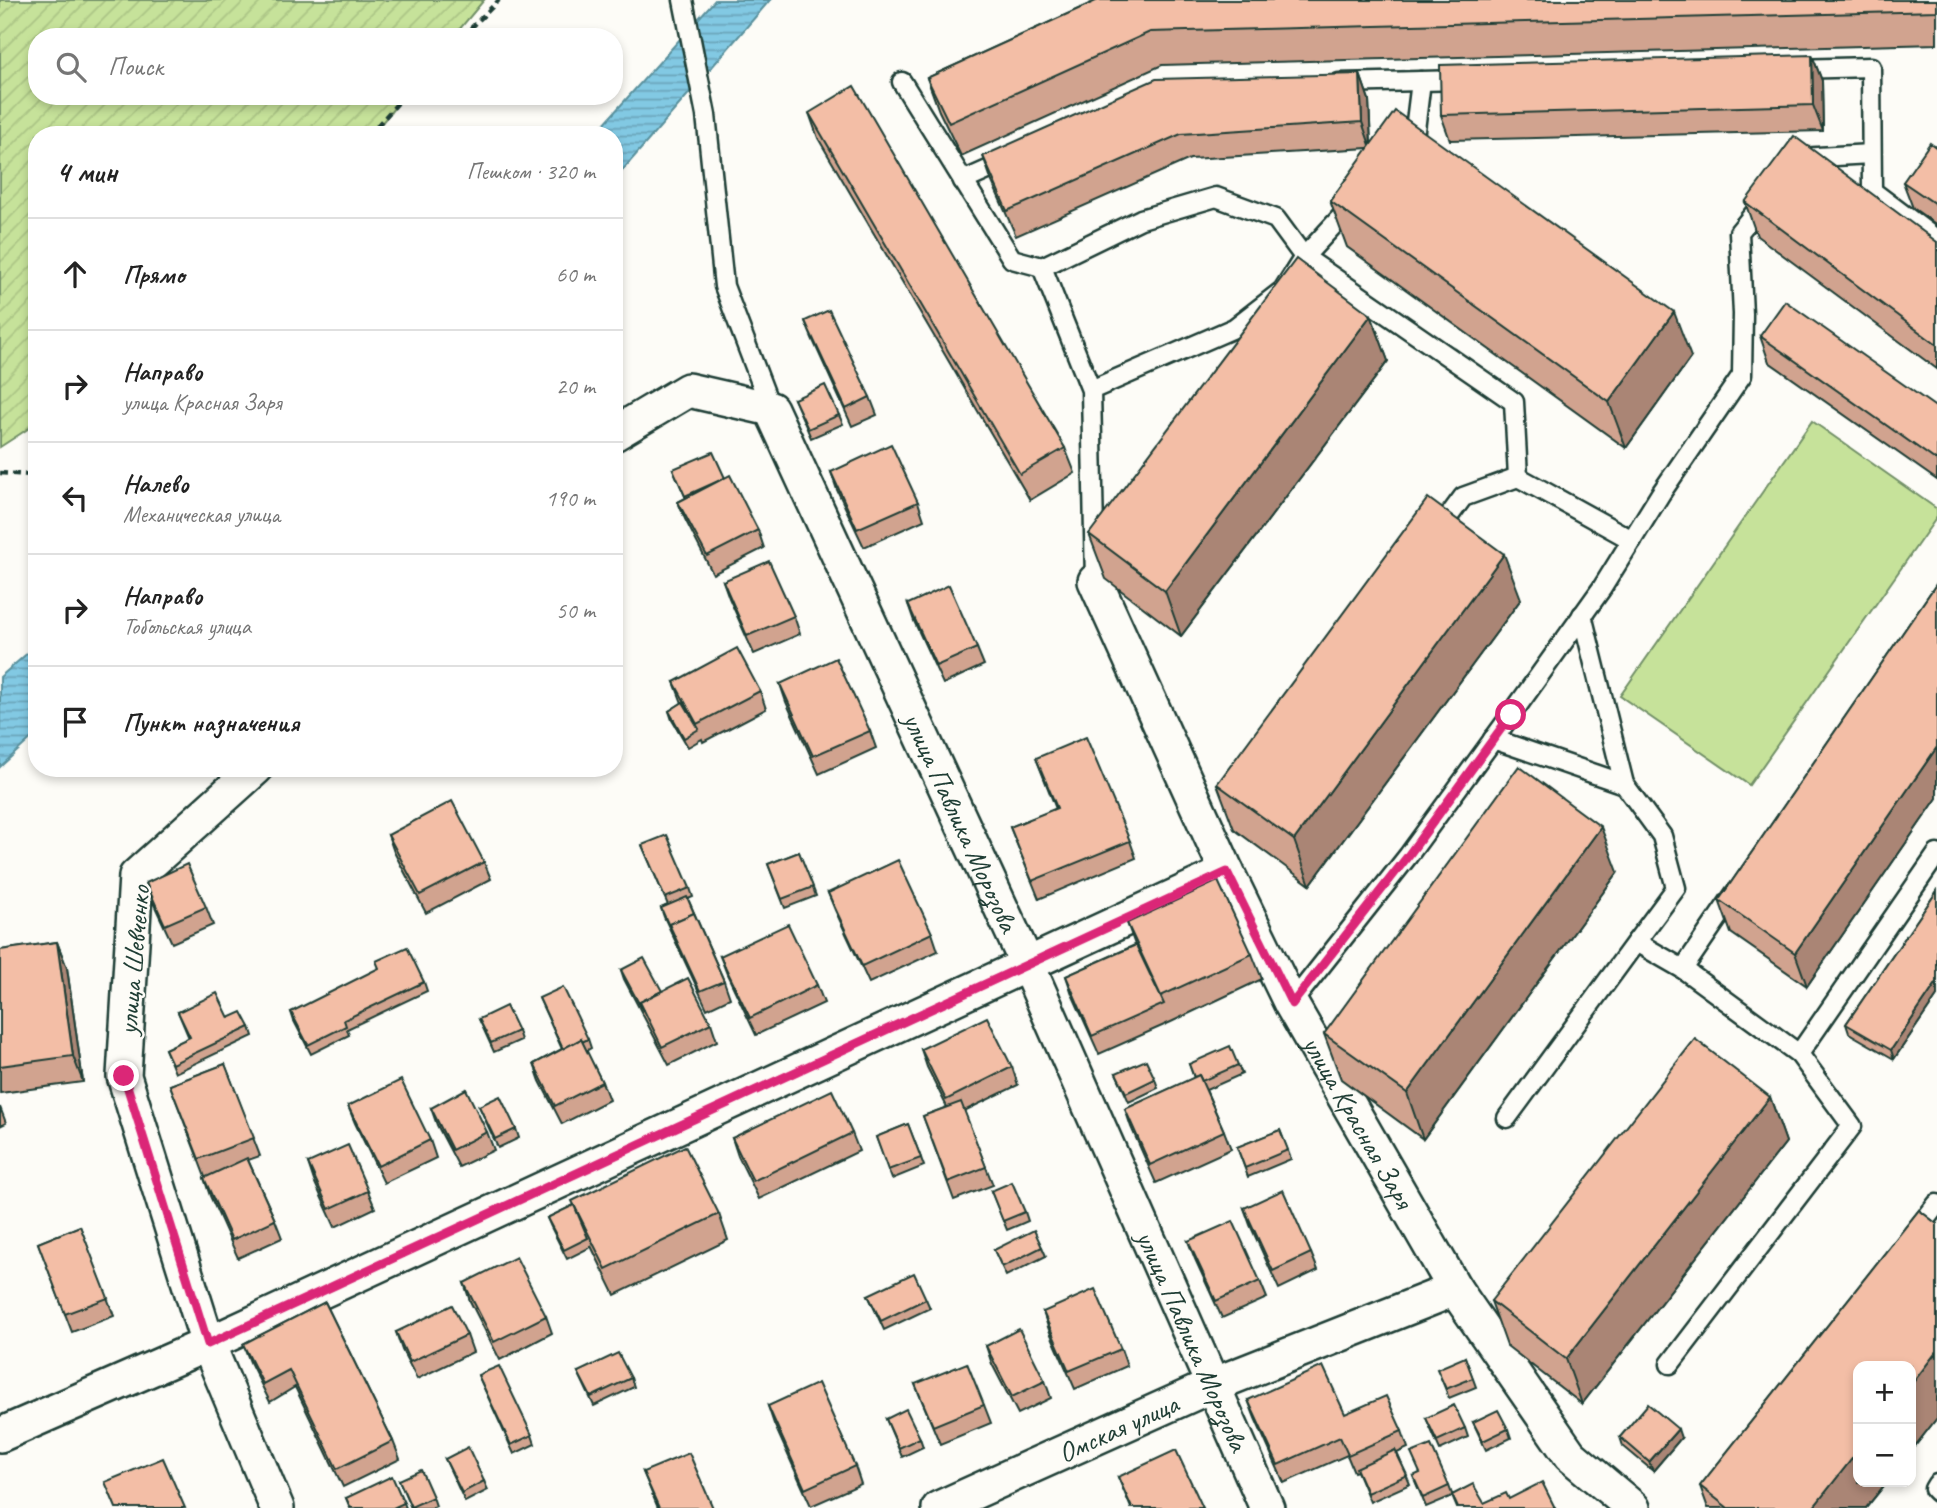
<!DOCTYPE html>
<html lang="ru">
<head>
<meta charset="utf-8">
<style>
  :root { --surface:#fff; --page:#f2f2f2; --text:#222; --muted:#767676; --line:#e0e0e0 }
  body { margin:0; font-family:Caveat,sans-serif; background:var(--page); color:var(--text) }
  .controls { position:absolute; right:21px; bottom:21px; display:grid; overflow:hidden; border-radius:14px; box-shadow:0 4px 10px #0003 }
  .controls button { width:63px; height:63px; display:grid; place-items:center; padding:0; border:0; border-bottom:2px solid var(--line); background:var(--surface); color:var(--text); font:35px sans-serif }
  .stop { position:absolute; width:21px; height:21px; margin:-16px; border:5px solid #db2777; border-radius:50%; background:#fff }
  .stop.end { background:#db2777; border-color:#fff; box-shadow:0 2px 7px #0008 }
  .list { margin:0; padding:0; list-style:none }
  h2 { display:flex; justify-content:space-between; align-items:center; height:91px; margin:0; padding:0 28px; font-size:30px }
  h2 small { font-size:23px; font-weight:400; color:var(--muted) }
  .list li { display:grid; grid-template-columns:46px 1fr auto; gap:21px; align-items:center; box-sizing:border-box; height:112px; padding:0 28px; border-top:2px solid var(--line) }
  .list b { display:block; font-size:26px; white-space:nowrap }
  .list p { margin:0; font-size:23px; white-space:nowrap; color:var(--muted) }
  .list em { font-size:23px; font-style:normal; color:var(--muted) }
  .icon { flex:none; width:38px; height:38px; fill:none; stroke:currentColor; stroke-width:2; stroke-linecap:round; stroke-linejoin:round }
  .map { position:relative; flex:none; width:1937px; height:1508px; overflow:hidden }
  .search { position:absolute; background:var(--surface); box-shadow:0 4px 10px #0003; left:28px; top:28px; width:595px; height:77px; display:flex; align-items:center; gap:18px; box-sizing:border-box; padding:0 24px; border-radius:28px; color:var(--muted); font-size:26px }
  .panel { position:absolute; background:var(--surface); box-shadow:0 4px 10px #0003; left:28px; top:126px; width:595px; height:651px; border-radius:28px }
  .map>svg:first-child { display:block }
  .garden { fill:url(#garden-furrows); stroke:#729067; stroke-width:2 }
  .pitch { fill:#c6e29a; stroke:#729067; stroke-width:2 }
  .water { fill:url(#water-rules); stroke:#5a919d; stroke-width:2 }
  .lines { fill:none; stroke-linecap:round; stroke-linejoin:round }
  .service-casing { stroke:#1f3d34; stroke-width:23 }
  .minor-casing { stroke:#1f3d34; stroke-width:38 }
  .path { stroke:#1f3d34; stroke-width:4.5; stroke-dasharray:7 5; stroke-linecap:butt }
  .service { stroke:#fdfcf7; stroke-width:18 }
  .minor { stroke:#fdfcf7; stroke-width:33 }
  .wall { fill:#d1a38f; stroke:#1f3d34; stroke-width:2 }
  .shaded-wall { fill:#aa8574; stroke:#1f3d34; stroke-width:2 }
  .building { fill:#f3bea6; stroke:#1f3d34; stroke-width:2 }
  .route { stroke:#db2777; stroke-width:9 }
  .labels { text-anchor:middle; stroke-width:5; stroke-linejoin:round; paint-order:stroke }
  .street-label { font-size:28px; fill:#1f3d34; stroke:#fdfcf7 }
</style>
</head>
<body>
<div class="map">
<svg width="1937" height="1508" viewBox="0 0 1937 1508">
  <defs>
    <pattern id="garden-furrows" width="10" height="10" patternUnits="userSpaceOnUse" patternTransform="scale(1.75)"><rect width="10" height="10" fill="#c6e29a"/><path d="M-1 1l2-2M0 10L10 0M9 11l2-2" fill="none" stroke="#aac385"/></pattern>
    <pattern id="water-rules" width="6" height="5" patternUnits="userSpaceOnUse" patternTransform="scale(1.75)"><rect width="6" height="5" fill="#82c9e3"/><path d="M0 2.5h6" fill="none" stroke="#6aa4b9"/></pattern>
  </defs>
  <rect width="100%" height="100%" fill="#fdfcf7"/>
  <filter id="ink" filterUnits="userSpaceOnUse"><feTurbulence type="fractalNoise" baseFrequency=".0143" numOctaves="2"/><feDisplacementMap in="SourceGraphic" scale="14" xChannelSelector="R" yChannelSelector="G"/><feConvolveMatrix kernelMatrix="1 2 1 2 8 2 1 2 1" color-interpolation-filters="sRGB"/></filter>
  <g filter="url(#ink)">
    <polygon class="garden" points="0,0 484,0 453,37 37,37 37,96 404,96 372,135 37,135 37,423 0,447"/>
    <polygon class="pitch" points="1812,421 1937,509 1937,517 1749,785 1620,696"/>
    <g class="water">
      <polygon points="715,0 770,0 614,180 614,135 594,135"/>
      <polygon points="37,645 37,733 0,767 0,677"/>
    </g>
    <g class="lines">
      <defs>
        <g id="service">
          <polyline points="683,0 706,115 724,286 771,409"/>
          <polyline points="1794,69 1871,67 1872,191 1937,240"/>
          <polyline points="902,82 1012,259 1042,267"/>
          <polyline points="1339,83 1462,80"/>
          <polyline points="1408,145 1414,138 1421,81"/>
          <polyline points="1799,158 1871,154"/>
          <polyline points="963,181 1008,161"/>
          <polyline points="1353,204 1304,257 1514,402 1518,477"/>
          <polyline points="1091,390 1234,328 1283,290 1304,257 1276,219 1216,197 1141,219 1042,267 1091,390 1095,581"/>
          <polyline points="1438,531 1463,497 1518,477 1632,540"/>
          <polyline points="1582,615 1624,784 1662,836 1676,888 1636,942 1683,969"/>
          <polyline points="1493,739 1624,784"/>
          <polyline points="1735,893 1683,969 1799,1054 1937,854"/>
          <polyline points="1291,1004 1408,856 1511,715 1602,588 1661,493 1742,375 1743,314 1739,232 1766,199"/>
          <polyline points="1507,1118 1636,942"/>
          <polyline points="1914,1234 1937,1204"/>
          <polyline points="1670,1364 1852,1126 1799,1054"/>
          <polyline points="1937,1484 1934,1489 1937,1492"/>
        </g>
        <g id="minor">
          <path id="s1" d="M614 434 688 390 771 409 1027 964 1267 1508"/>
          <path id="s2" d="M1095 581 1227 872 1291 1004 1455 1289 1570 1455 1633 1508"/>
          <polyline points="256,768 136,876 124,1076 208,1344 277,1508"/>
          <polyline points="0,1435 208,1344 1227,872"/>
          <path id="s3" d="M939 1508 1213 1385 1455 1289"/>
        </g>
      </defs>
      <use href="#service" class="service-casing"/>
      <use href="#minor" class="minor-casing"/>
      <g class="path">
        <polyline points="462,37 499,0"/>
        <polyline points="369,135 404,96"/>
        <polyline points="0,473 33,475 37,471"/>
      </g>
      <use href="#service" class="service"/>
      <use href="#minor" class="minor"/>
    </g>
    <g class="wall">
      <polygon points="1098,0 1937,0 1937,44 1162,65 961,156 939,111 927,78"/>
      <polygon points="1812,55 1822,81 1823,131 1450,140 1441,115"/>
      <polygon points="1360,74 1369,100 1371,144 1691,357 1626,448 1347,247 1330,201 1369,148 1190,159 1016,236 992,182 983,156"/>
      <polygon points="809,113 1065,448 1075,473 1030,500 818,138"/>
      <polygon points="1937,148 1937,225 1913,208 1903,182"/>
      <polygon points="1745,202 1937,242 1937,369 1757,236"/>
      <polygon points="1371,315 1388,361 1181,636 1106,579 1089,534"/>
      <polygon points="805,321 870,397 877,415 852,426 812,338"/>
      <polygon points="1760,336 1937,408 1937,480 1769,362"/>
      <polygon points="794,399 839,415 843,424 811,438"/>
      <polygon points="673,469 725,478 758,530 764,548 713,574 685,519 678,502 686,498"/>
      <polygon points="831,472 918,502 924,520 864,547 837,490"/>
      <polygon points="723,581 794,616 800,634 754,654 729,598"/>
      <polygon points="1937,583 1937,798 1807,986 1731,933 1719,900"/>
      <polygon points="1521,599 1310,885 1234,829 1217,784"/>
      <polygon points="908,604 977,648 984,665 943,684 914,621"/>
      <polygon points="674,682 760,691 766,709 703,742 702,739 688,747 672,720 669,711 682,703"/>
      <polygon points="780,684 870,731 876,748 819,774 786,702"/>
      <polygon points="1036,758 1130,841 1136,858 1039,899 1010,827 1056,809"/>
      <polygon points="388,835 484,862 491,879 426,913 394,852"/>
      <polygon points="642,845 690,888 693,897 688,899 724,981 730,998 707,1009 664,917 661,908 668,905"/>
      <polygon points="799,852 816,896 785,908 768,864"/>
      <polygon points="1618,872 1423,1139 1341,1079 1324,1034"/>
      <polygon points="146,883 206,907 213,925 172,943 152,900"/>
      <polygon points="1937,891 1937,996 1894,1059 1849,1033 1846,1024"/>
      <polygon points="828,893 932,933 938,951 869,983 835,910"/>
      <polygon points="1127,923 1252,954 1262,979 1171,1022 1099,1054 1072,994 1066,976 1135,945"/>
      <polygon points="57,942 67,968 83,1082 0,1093 0,950"/>
      <polygon points="720,956 817,985 824,1003 756,1035 727,974"/>
      <polygon points="621,970 662,991 711,1023 717,1041 669,1065 624,979"/>
      <polygon points="424,982 427,991 347,1029 349,1035 311,1054 294,1021 291,1012"/>
      <polygon points="539,998 588,1039 591,1048 586,1051 602,1082 609,1100 562,1124 540,1081 534,1064 562,1049"/>
      <polygon points="178,1012 229,1018 250,1027 253,1036 175,1073 165,1049 189,1038"/>
      <polygon points="479,1019 518,1031 521,1040 494,1052"/>
      <polygon points="921,1049 1012,1067 1018,1085 964,1111 993,1185 954,1200 923,1116 947,1107 927,1067"/>
      <polygon points="225,1064 260,1156 248,1160 275,1220 282,1238 238,1258 210,1196 204,1178 205,1177 170,1085"/>
      <polygon points="1189,1064 1238,1065 1242,1074 1206,1090 1224,1131 1231,1149 1156,1183 1131,1127 1125,1109 1194,1078"/>
      <polygon points="1116,1073 1155,1079 1158,1088 1129,1102"/>
      <polygon points="1770,1097 1786,1142 1582,1404 1507,1346 1491,1301"/>
      <polygon points="348,1106 430,1140 436,1158 384,1183 355,1123"/>
      <polygon points="479,1106 516,1129 519,1138 498,1148"/>
      <polygon points="0,1107 6,1123 0,1126"/>
      <polygon points="431,1108 487,1132 494,1150 459,1167 437,1125"/>
      <polygon points="908,1124 924,1166 892,1179 876,1137"/>
      <polygon points="1280,1130 1291,1159 1248,1177 1237,1147"/>
      <polygon points="852,1133 859,1151 759,1199 738,1156 732,1138"/>
      <polygon points="308,1163 368,1191 375,1208 335,1227 314,1181"/>
      <polygon points="991,1191 1025,1212 1028,1221 1007,1230"/>
      <polygon points="574,1205 719,1214 728,1240 615,1295 591,1246 591,1247 567,1259 551,1227 547,1218"/>
      <polygon points="1244,1208 1311,1253 1318,1270 1279,1289 1250,1225"/>
      <polygon points="1919,1210 1937,1224 1937,1418 1911,1451 1911,1366 1858,1366 1858,1482 1887,1482 1866,1508 1708,1508 1700,1486"/>
      <polygon points="80,1226 114,1316 72,1332 38,1243"/>
      <polygon points="1188,1241 1260,1281 1267,1298 1222,1318 1195,1259"/>
      <polygon points="1042,1247 1046,1256 1006,1276 994,1250"/>
      <polygon points="464,1283 546,1316 552,1333 500,1360 470,1301"/>
      <polygon points="868,1295 926,1299 930,1308 884,1330"/>
      <polygon points="325,1302 393,1441 400,1459 343,1487 295,1387 270,1402 250,1362 243,1344"/>
      <polygon points="1043,1312 1121,1349 1127,1366 1075,1389 1049,1330"/>
      <polygon points="396,1332 467,1335 473,1352 417,1379 402,1350"/>
      <polygon points="986,1346 1045,1381 1051,1398 1018,1414 992,1364"/>
      <polygon points="1465,1357 1476,1387 1449,1398 1441,1378"/>
      <polygon points="578,1372 631,1378 634,1387 594,1406"/>
      <polygon points="478,1375 532,1435 535,1444 514,1454"/>
      <polygon points="915,1384 984,1405 991,1423 940,1444"/>
      <polygon points="1248,1400 1345,1414 1402,1431 1408,1448 1397,1453 1410,1484 1370,1502 1357,1471 1354,1472 1347,1455 1284,1483 1255,1418"/>
      <polygon points="768,1406 855,1466 861,1484 811,1506 774,1424"/>
      <polygon points="1426,1418 1465,1428 1468,1437 1440,1450"/>
      <polygon points="886,1419 920,1438 923,1447 902,1457"/>
      <polygon points="1473,1422 1508,1429 1511,1438 1486,1450"/>
      <polygon points="1620,1437 1681,1438 1653,1471 1623,1446"/>
      <polygon points="445,1459 484,1481 488,1490 465,1502"/>
      <polygon points="643,1472 713,1508 658,1508"/>
      <polygon points="1413,1476 1449,1486 1452,1494 1484,1503 1509,1499 1555,1508 1457,1508 1452,1496 1426,1507"/>
      <polygon points="1118,1477 1203,1508 1131,1508"/>
      <polygon points="399,1480 433,1497 436,1506 432,1508 411,1508"/>
      <polygon points="346,1498 404,1503 406,1508 350,1508"/>
    </g>
    <g class="shaded-wall">
      <polygon points="1812,55 1822,81 1823,131 1813,105"/>
      <polygon points="1360,74 1369,100 1371,148 1362,122"/>
      <polygon points="1674,312 1691,357 1626,448 1609,402"/>
      <polygon points="1371,315 1388,361 1181,636 1165,591"/>
      <polygon points="1504,554 1521,599 1310,885 1294,840"/>
      <polygon points="1937,747 1937,798 1807,986 1795,953"/>
      <polygon points="1601,827 1618,872 1423,1139 1407,1093"/>
      <polygon points="57,942 67,968 83,1082 73,1056"/>
      <polygon points="1937,982 1937,996 1894,1059 1891,1050"/>
      <polygon points="1770,1097 1786,1142 1582,1404 1566,1359"/>
      <polygon points="1937,1351 1937,1418 1911,1451 1911,1385"/>
      <polygon points="1678,1429 1681,1438 1653,1471 1649,1462"/>
      <polygon points="1858,1451 1858,1482 1887,1482 1866,1508 1813,1508"/>
    </g>
    <g class="building">
      <polygon points="1098,0 1937,0 1937,11 1150,32 949,123 927,78"/>
      <polygon points="1812,55 1813,105 1441,115 1440,65"/>
      <polygon points="1360,74 1362,122 1181,134 1007,211 983,156 1156,79"/>
      <polygon points="854,86 1065,448 1020,474 809,113"/>
      <polygon points="1395,111 1674,312 1609,402 1330,201"/>
      <polygon points="1794,136 1937,242 1937,345 1745,202"/>
      <polygon points="1930,143 1937,148 1937,205 1903,182"/>
      <polygon points="1296,259 1371,315 1165,591 1089,534"/>
      <polygon points="1785,301 1937,408 1937,461 1760,336"/>
      <polygon points="829,310 870,397 846,409 805,321"/>
      <polygon points="825,385 839,415 808,429 794,399"/>
      <polygon points="891,444 918,502 857,529 831,472"/>
      <polygon points="713,452 725,478 685,496 673,469"/>
      <polygon points="730,475 758,530 707,556 678,502"/>
      <polygon points="1428,498 1504,554 1294,840 1217,784"/>
      <polygon points="769,561 794,616 747,636 723,581"/>
      <polygon points="1937,583 1937,747 1795,953 1719,900"/>
      <polygon points="949,585 977,648 936,666 908,604"/>
      <polygon points="737,648 760,691 697,724 674,682"/>
      <polygon points="836,658 870,731 813,756 780,684"/>
      <polygon points="683,702 699,729 684,738 669,711"/>
      <polygon points="1086,737 1130,841 1032,881 1010,827 1057,808 1036,758"/>
      <polygon points="1519,766 1601,827 1407,1093 1324,1034"/>
      <polygon points="452,801 484,862 420,895 388,835"/>
      <polygon points="667,835 690,888 665,898 642,845"/>
      <polygon points="799,852 813,887 782,899 768,864"/>
      <polygon points="898,860 932,933 862,966 828,893"/>
      <polygon points="187,864 206,907 165,925 146,883"/>
      <polygon points="1218,881 1252,954 1161,996 1127,923"/>
      <polygon points="1937,891 1937,982 1891,1050 1846,1024"/>
      <polygon points="687,897 694,913 669,924 672,933 661,908"/>
      <polygon points="694,913 724,981 700,991 669,924"/>
      <polygon points="788,924 817,985 750,1018 720,956"/>
      <polygon points="57,942 73,1056 0,1066 0,950"/>
      <polygon points="1136,945 1164,1004 1092,1036 1066,976"/>
      <polygon points="407,947 424,982 344,1020 346,1026 308,1045 291,1012 379,968 376,961"/>
      <polygon points="644,958 662,991 640,1002 643,1011 621,970"/>
      <polygon points="688,978 711,1023 662,1047 640,1002"/>
      <polygon points="563,987 588,1039 582,1042 581,1039 563,1049 539,998"/>
      <polygon points="217,993 229,1018 242,1012 250,1027 172,1064 165,1049 190,1037 178,1012"/>
      <polygon points="506,1006 518,1031 491,1043 479,1019"/>
      <polygon points="987,1017 1012,1067 946,1100 921,1049"/>
      <polygon points="581,1039 602,1082 555,1106 534,1064"/>
      <polygon points="1695,1039 1770,1097 1566,1359 1491,1301"/>
      <polygon points="1230,1046 1238,1065 1202,1081 1199,1075 1194,1077 1189,1064"/>
      <polygon points="1146,1060 1155,1079 1126,1093 1116,1073"/>
      <polygon points="225,1064 254,1138 199,1159 170,1085"/>
      <polygon points="1199,1075 1224,1131 1150,1165 1125,1109"/>
      <polygon points="401,1080 430,1140 378,1166 348,1106"/>
      <polygon points="466,1089 487,1132 452,1150 431,1108"/>
      <polygon points="832,1090 852,1133 753,1181 732,1138"/>
      <polygon points="500,1096 516,1129 495,1139 479,1106"/>
      <polygon points="961,1102 986,1167 948,1182 923,1116"/>
      <polygon points="908,1124 921,1158 888,1170 876,1137"/>
      <polygon points="1280,1130 1288,1150 1245,1168 1237,1147"/>
      <polygon points="348,1145 368,1191 329,1209 308,1163"/>
      <polygon points="685,1146 719,1214 606,1269 572,1201"/>
      <polygon points="247,1158 275,1220 232,1240 204,1178"/>
      <polygon points="1012,1182 1025,1212 1003,1221 991,1191"/>
      <polygon points="1283,1190 1311,1253 1273,1271 1244,1208"/>
      <polygon points="574,1205 588,1238 564,1250 547,1218"/>
      <polygon points="1919,1210 1937,1224 1937,1351 1911,1385 1911,1366 1858,1366 1858,1451 1813,1508 1728,1508 1700,1486"/>
      <polygon points="1233,1221 1260,1281 1216,1301 1188,1241"/>
      <polygon points="80,1226 108,1298 65,1314 38,1243"/>
      <polygon points="1034,1230 1042,1247 1002,1267 994,1250"/>
      <polygon points="516,1257 546,1316 494,1342 464,1283"/>
      <polygon points="914,1273 926,1299 881,1321 868,1295"/>
      <polygon points="1095,1289 1121,1349 1069,1371 1043,1312"/>
      <polygon points="325,1302 393,1441 337,1469 289,1370 263,1384 243,1344"/>
      <polygon points="452,1305 467,1335 410,1362 396,1332"/>
      <polygon points="1019,1329 1045,1381 1012,1397 986,1346"/>
      <polygon points="618,1353 631,1378 591,1397 578,1372"/>
      <polygon points="1465,1357 1473,1378 1446,1389 1437,1369"/>
      <polygon points="967,1363 984,1405 933,1426 915,1384"/>
      <polygon points="499,1366 532,1435 511,1445 478,1375"/>
      <polygon points="1323,1366 1345,1414 1386,1396 1402,1431 1348,1455 1340,1437 1278,1465 1248,1400"/>
      <polygon points="818,1383 855,1466 805,1489 768,1406"/>
      <polygon points="1648,1404 1678,1429 1649,1462 1620,1437"/>
      <polygon points="1454,1405 1465,1428 1437,1441 1426,1418"/>
      <polygon points="906,1409 920,1438 899,1448 886,1419"/>
      <polygon points="1498,1410 1508,1429 1483,1441 1473,1422"/>
      <polygon points="1431,1445 1449,1486 1423,1498 1413,1476 1420,1473 1411,1453"/>
      <polygon points="468,1447 484,1481 462,1493 445,1459"/>
      <polygon points="1176,1450 1203,1508 1132,1508 1118,1477"/>
      <polygon points="1395,1450 1407,1475 1367,1493 1356,1468"/>
      <polygon points="689,1453 713,1508 659,1508 643,1472"/>
      <polygon points="163,1458 185,1508 116,1508 105,1482"/>
      <polygon points="421,1470 433,1497 411,1507 399,1480"/>
      <polygon points="392,1476 404,1503 393,1508 351,1508 346,1498"/>
      <polygon points="1542,1482 1555,1508 1458,1508 1452,1495 1473,1484 1484,1503 1506,1493 1509,1499"/>
    </g>
  </g>
  <g class="lines" filter="url(#ink)">
    <polyline class="route" points="124,1076 208,1344 1227,872 1292,1004 1408,856 1511,715"/>
  </g>
  <g class="labels">
    <g class="street-label">
      <text dy="10" stroke="none"><textPath href="#s1" startOffset="626">улица Павлика Морозова</textPath></text>
      <text transform="translate(133 960) rotate(-85)" y="10">улица Шевченко</text>
      <text dy="10" stroke="none"><textPath href="#s2" startOffset="602">улица Красная Заря</textPath></text>
      <text dy="10" stroke="none"><textPath href="#s1" startOffset="1194">улица Павлика Морозова</textPath></text>
      <text dy="10" stroke="none"><textPath href="#s3" startOffset="196">Омская улица</textPath></text>
    </g>
  </g>
</svg>
<div class="controls">
<button>+</button>
<button>−</button>
</div>
<div class="stop" style="left:1511px;top:715px"></div>
<div class="stop end" style="left:124px;top:1076px"></div>
<div class="search"><svg class="icon" aria-label="search" viewBox="0 0 24 24"><circle cx="10" cy="10" r="6"/><path d="M15 15l6 6"/></svg>Поиск</div>
<section class="panel">
<h2>4 мин<small>Пешком · 320 m</small></h2>
<ul class="list">
<li><svg class="icon" aria-label="ahead" viewBox="0 0 24 24"><path d="M12 20V5M6 11l6-6 6 6"/></svg><div><b>Прямо</b></div><em>60 m</em></li>
<li><svg class="icon" aria-label="right" viewBox="0 0 24 24"><path d="M7 20v-9h11M14 6l5 5-5 5"/></svg><div><b>Направо</b><p>улица Красная Заря</p></div><em>20 m</em></li>
<li><svg class="icon" aria-label="left" viewBox="0 0 24 24"><path d="M17 20v-9H6M10 6l-5 5 5 5"/></svg><div><b>Налево</b><p>Механическая улица</p></div><em>190 m</em></li>
<li><svg class="icon" aria-label="right" viewBox="0 0 24 24"><path d="M7 20v-9h11M14 6l5 5-5 5"/></svg><div><b>Направо</b><p>Тобольская улица</p></div><em>50 m</em></li>
<li><svg class="icon" aria-label="arrive" viewBox="0 0 24 24"><path d="M6 21V4h12l-3 4 3 4H6"/></svg><div><b>Пункт назначения</b></div></li>
</ul>
</section>
</div>
</body>
</html>
